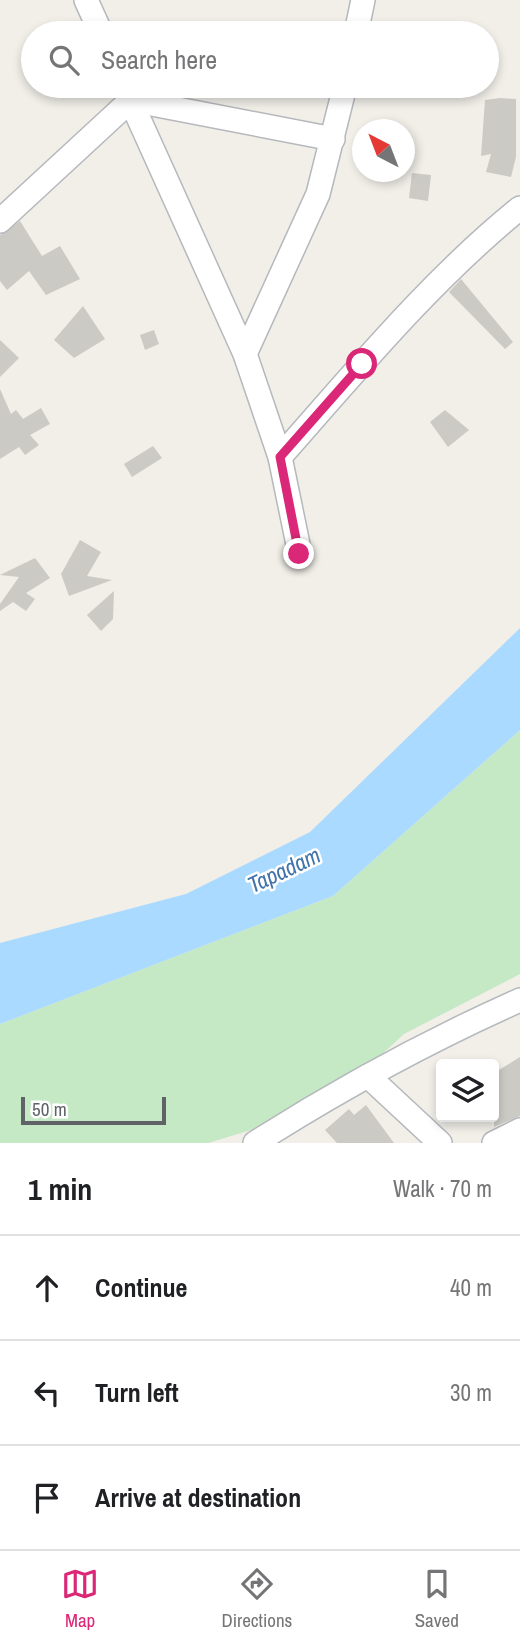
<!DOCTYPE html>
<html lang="en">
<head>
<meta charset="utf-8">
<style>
  :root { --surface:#fff; --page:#f6f6f6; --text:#202124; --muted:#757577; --line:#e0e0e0; --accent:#db2777 }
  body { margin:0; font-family:"Archivo Narrow",sans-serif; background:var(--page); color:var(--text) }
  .controls { position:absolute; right:21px; bottom:21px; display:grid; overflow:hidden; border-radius:7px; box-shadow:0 4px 10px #0003 }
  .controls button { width:63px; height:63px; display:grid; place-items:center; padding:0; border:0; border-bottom:2px solid var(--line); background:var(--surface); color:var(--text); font:35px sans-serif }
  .compass { position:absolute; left:352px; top:119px; width:63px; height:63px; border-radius:50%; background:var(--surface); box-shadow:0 4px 10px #0003; rotate:318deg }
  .scale { position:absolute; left:21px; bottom:18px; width:145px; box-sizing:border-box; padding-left:7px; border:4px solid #5f6368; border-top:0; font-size:19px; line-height:24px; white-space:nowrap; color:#5f6368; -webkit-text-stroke:5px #fff; paint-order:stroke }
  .stop { position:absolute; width:21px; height:21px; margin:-16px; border:5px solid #db2777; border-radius:50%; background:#fff }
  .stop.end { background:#db2777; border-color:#fff; box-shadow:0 2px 7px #0008 }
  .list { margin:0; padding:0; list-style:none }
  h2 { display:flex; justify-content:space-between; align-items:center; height:91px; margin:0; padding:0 28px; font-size:30px }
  h2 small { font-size:23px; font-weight:400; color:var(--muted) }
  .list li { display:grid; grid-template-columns:46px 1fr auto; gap:21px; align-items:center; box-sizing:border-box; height:105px; padding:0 28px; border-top:2px solid var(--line) }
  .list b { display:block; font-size:26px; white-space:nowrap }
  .list em { font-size:23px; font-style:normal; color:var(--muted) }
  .icon { flex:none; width:38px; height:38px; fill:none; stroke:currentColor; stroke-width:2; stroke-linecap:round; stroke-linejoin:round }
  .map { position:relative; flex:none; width:520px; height:1143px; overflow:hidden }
  .search { position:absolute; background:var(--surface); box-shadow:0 4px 10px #0003; left:21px; right:21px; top:21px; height:77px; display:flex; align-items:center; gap:18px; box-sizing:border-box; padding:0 24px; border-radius:38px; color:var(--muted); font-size:26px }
  .sheet { height:406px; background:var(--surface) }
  nav { display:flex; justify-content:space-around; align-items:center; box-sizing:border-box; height:98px; border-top:2px solid var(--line); background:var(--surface); font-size:19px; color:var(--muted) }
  nav a { display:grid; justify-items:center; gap:4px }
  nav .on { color:var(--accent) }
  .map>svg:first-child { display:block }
  .green { fill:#c5e8c5 }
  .water { fill:#aadaff }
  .building { fill:#cccac5 }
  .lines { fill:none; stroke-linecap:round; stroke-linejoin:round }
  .street-casing { stroke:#b5b8bc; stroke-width:26 }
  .street { stroke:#fff; stroke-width:23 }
  .route { stroke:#db2777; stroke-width:9 }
  .labels { text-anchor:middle; stroke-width:5; stroke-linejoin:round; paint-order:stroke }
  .water-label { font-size:23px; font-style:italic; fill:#4174aa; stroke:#fff }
</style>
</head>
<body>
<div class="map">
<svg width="520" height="1143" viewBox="0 0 520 1143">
  <rect width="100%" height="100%" fill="#f1efe8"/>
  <polygon class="green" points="520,730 520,974 404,1034 324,1108 208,1143 0,1143 0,1024 333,896"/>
  <polygon class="water" points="520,628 520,730 333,896 0,1024 0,943 186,894 310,832"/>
  <g class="building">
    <polygon points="500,98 516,99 516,157 511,177 486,172 491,154 481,156 485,100"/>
    <polygon points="412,173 431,175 428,201 409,198"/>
    <polygon points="20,221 42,256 60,246 80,279 46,295 29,271 7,290 0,281 0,235"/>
    <polygon points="461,279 513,342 505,349 449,292"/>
    <polygon points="83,306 105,339 74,358 54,340"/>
    <polygon points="154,330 159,344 145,350 140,335"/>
    <polygon points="0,340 19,358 0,377"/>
    <polygon points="0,389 11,414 16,410 23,419 41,408 50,424 30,435 39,445 25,455 19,447 0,459"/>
    <polygon points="445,410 469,430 448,447 430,422"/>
    <polygon points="153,446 162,458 132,477 124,464"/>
    <polygon points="80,540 101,552 87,576 112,580 69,596 61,574"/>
    <polygon points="35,558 50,578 26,593 35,599 26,611 13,602 0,611 0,604 19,577 0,575"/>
    <polygon points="114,591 113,619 101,631 87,615"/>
    <polygon points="520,1057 520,1116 494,1127 494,1073"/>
    <polygon points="366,1105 394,1143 337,1143 325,1130 349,1109 354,1115"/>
  </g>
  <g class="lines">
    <defs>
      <g id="street">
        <polyline points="86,0 101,33"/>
        <polyline points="356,33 363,0"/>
        <polyline points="124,86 245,354 280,457 300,554"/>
        <polyline points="0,221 131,100 333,139"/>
        <polyline points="245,354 318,194 345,86"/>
        <path d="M280 457C356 371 431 280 520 208"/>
        <polyline points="368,1076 440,1143"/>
        <path d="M255 1143C340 1089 428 1041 520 1000"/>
        <polyline points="494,1143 520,1130"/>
      </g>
    </defs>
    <use href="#street" class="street-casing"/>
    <use href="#street" class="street"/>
  </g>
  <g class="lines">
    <polyline class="route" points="299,554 280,457 362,364"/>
  </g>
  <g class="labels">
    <g class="water-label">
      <text transform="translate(284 870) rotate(-25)" y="8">Tapadam</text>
    </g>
  </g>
</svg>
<div class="controls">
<button><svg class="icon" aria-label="layers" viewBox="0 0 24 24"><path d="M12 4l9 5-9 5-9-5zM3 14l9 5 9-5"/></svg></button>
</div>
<svg class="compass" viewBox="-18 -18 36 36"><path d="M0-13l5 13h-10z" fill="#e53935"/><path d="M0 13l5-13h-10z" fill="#757577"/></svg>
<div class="scale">50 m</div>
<div class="stop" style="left:362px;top:364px"></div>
<div class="stop end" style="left:299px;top:554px"></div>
<div class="search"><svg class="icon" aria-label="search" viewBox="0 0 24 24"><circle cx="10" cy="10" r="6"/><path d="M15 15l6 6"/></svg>Search here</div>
</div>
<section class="sheet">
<h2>1 min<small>Walk · 70 m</small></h2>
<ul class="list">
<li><svg class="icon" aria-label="ahead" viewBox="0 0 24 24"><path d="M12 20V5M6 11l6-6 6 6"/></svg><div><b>Continue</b></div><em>40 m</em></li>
<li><svg class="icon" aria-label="left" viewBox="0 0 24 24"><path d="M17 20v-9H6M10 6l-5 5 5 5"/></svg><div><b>Turn left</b></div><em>30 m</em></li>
<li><svg class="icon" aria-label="arrive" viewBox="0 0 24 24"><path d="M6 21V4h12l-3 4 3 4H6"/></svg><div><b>Arrive at destination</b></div></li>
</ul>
</section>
<nav>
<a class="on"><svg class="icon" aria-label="map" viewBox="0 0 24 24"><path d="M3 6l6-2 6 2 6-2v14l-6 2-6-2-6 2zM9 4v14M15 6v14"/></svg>Map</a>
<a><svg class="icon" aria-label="directions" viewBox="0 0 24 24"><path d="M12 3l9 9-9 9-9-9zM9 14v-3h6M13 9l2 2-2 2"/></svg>Directions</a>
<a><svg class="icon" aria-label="saved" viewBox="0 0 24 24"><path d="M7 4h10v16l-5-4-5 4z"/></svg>Saved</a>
</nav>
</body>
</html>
